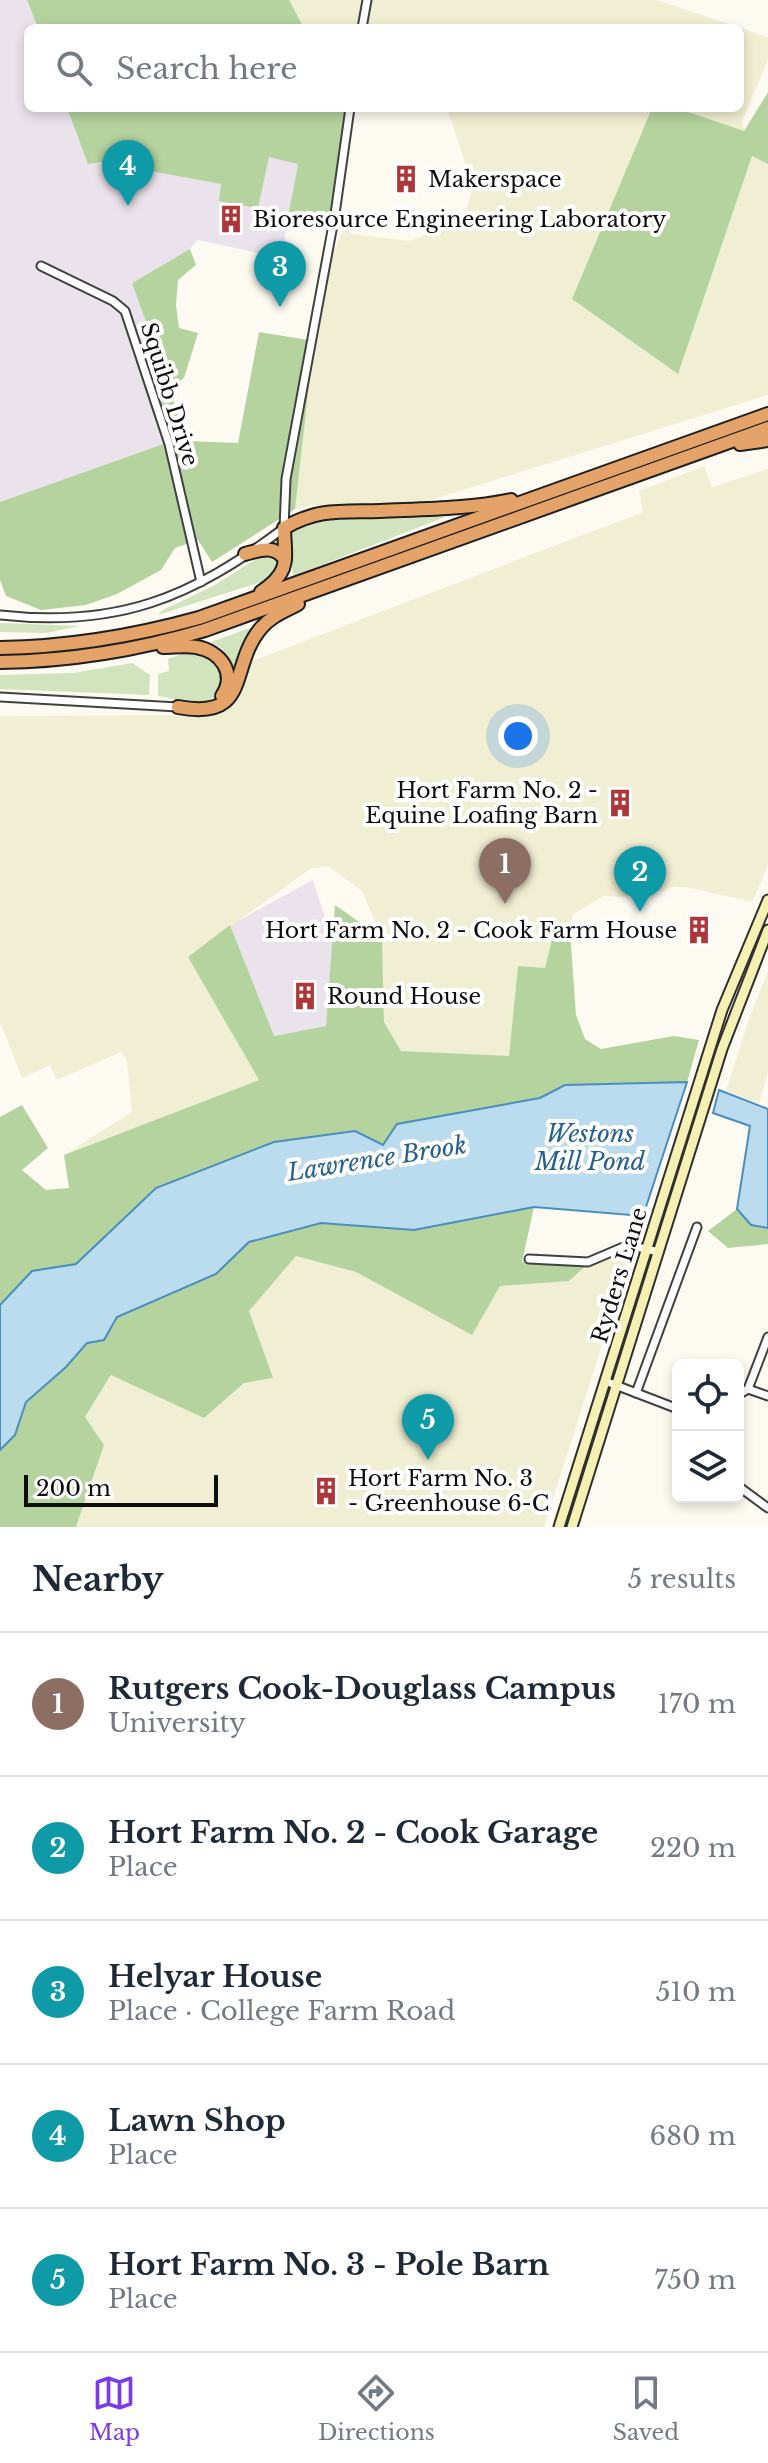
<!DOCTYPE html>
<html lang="en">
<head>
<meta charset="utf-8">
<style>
  :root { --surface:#fff; --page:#f2f2f3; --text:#1f2937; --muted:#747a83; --line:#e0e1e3; --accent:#7c3aed }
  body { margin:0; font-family:"Libre Baskerville",serif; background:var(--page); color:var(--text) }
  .controls { position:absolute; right:24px; bottom:24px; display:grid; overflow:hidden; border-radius:12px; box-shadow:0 4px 12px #0003 }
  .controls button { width:72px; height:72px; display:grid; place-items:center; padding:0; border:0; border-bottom:2px solid var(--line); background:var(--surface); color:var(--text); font:40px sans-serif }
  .scale { position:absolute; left:24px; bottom:20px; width:194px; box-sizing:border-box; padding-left:8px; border:4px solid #0e0e0e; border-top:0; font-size:22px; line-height:28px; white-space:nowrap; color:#0e0e0e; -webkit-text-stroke:6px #fff; paint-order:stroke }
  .you { position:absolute; left:518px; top:736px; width:28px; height:28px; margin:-20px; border:6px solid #fff; border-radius:50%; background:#1a73e8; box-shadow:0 0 0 12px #1a73e833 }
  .badge { display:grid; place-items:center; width:52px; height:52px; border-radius:50%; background:var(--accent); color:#fff; font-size:26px; font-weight:700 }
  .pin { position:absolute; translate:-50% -66px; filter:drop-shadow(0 2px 4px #0008) }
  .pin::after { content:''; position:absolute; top:42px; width:28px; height:24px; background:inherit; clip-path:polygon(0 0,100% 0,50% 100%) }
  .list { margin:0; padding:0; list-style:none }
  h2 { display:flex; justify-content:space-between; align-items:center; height:104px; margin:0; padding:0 32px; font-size:34px }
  h2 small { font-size:26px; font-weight:400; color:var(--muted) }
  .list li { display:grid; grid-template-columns:52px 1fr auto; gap:24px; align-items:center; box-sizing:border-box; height:144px; padding:0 32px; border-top:2px solid var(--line) }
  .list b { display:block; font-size:30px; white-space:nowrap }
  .list p { margin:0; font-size:26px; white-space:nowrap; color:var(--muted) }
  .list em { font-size:26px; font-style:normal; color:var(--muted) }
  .icon { flex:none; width:44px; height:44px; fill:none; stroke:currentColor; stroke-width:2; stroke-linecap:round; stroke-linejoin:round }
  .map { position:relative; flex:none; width:768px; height:1527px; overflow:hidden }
  .search { position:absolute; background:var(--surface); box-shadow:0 4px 12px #0003; left:24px; right:24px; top:24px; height:88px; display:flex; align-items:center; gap:20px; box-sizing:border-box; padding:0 28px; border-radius:12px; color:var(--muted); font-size:30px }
  .sheet { height:824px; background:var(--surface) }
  nav { display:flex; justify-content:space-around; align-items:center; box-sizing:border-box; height:112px; border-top:2px solid var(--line); background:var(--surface); font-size:22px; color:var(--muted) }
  nav a { display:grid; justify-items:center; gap:4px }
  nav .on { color:var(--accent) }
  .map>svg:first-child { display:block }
  .industrial { fill:#ebe3eb }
  .farmland { fill:#f1efd3 }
  .green { fill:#d1e4be }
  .forest { fill:#b5d39f }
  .water { fill:#bbdbef; stroke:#4a8ebe; stroke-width:2 }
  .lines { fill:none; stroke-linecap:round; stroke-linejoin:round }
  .street-casing { stroke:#414141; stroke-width:11 }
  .secondary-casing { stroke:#303030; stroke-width:13 }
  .highway-casing { stroke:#1f1f1f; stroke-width:16 }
  .street { stroke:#fff; stroke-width:7 }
  .secondary { stroke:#f6f0b3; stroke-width:9 }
  .highway { stroke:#e4a368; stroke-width:12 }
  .labels { text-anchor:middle; stroke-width:8; stroke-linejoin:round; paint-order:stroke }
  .poi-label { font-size:22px; fill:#0e0e0e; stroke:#fff; text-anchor:start }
  .street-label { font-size:22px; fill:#0e0e0e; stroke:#fff }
  .water-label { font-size:24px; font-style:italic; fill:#256092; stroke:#fff }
</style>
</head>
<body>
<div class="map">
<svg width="768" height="1527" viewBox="0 0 768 1527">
  <rect width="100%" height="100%" fill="#fdfbf1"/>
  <g class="industrial">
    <polygon points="0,0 27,0 38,28 28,28 28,108 67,108 88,164 101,162 222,184 258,207 268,156 298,164 281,258 198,240 190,249 132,283 146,322 169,442 0,502"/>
    <polygon points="313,880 333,942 326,1026 273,1036 230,925"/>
  </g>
  <g class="farmland">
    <polygon points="289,0 657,0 768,37 768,60 742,122 745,132 676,108 740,108 740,28 304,28"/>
    <polygon points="447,108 652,108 572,299 678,374 752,156 768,164 768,395 418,504 315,505 295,509 314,341 328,264 344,228 352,234 409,241 463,221 473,187"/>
    <polygon points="704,466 712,487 768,469 768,866 752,902 686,887 672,887 661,892 653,886 648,891 621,897 604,896 573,914 570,931 555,927 545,968 518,966 509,1057 401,1051 384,1022 382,938 362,891 328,866 310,869 188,957 259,1080 64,1155 132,1112 127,1061 121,1052 57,1080 50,1065 22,1078 0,1022 0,716 214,715 231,704 243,685 252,661 643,512 639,491"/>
    <polygon points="768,971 768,1073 759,1104 726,1091 749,1019"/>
    <polygon points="633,1248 544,1527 76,1527 104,1445 85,1417 112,1375 204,1418 244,1383 272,1378 249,1311 296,1256 356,1272 472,1334 500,1286 569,1281 588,1264"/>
  </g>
  <g class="green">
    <polygon points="414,512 445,517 293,576 288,532 303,521 331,516"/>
    <polygon points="272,553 278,559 277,568 267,580 158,615 163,610 213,586 261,556"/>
    <polygon points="0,623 80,626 46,633 0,632"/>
    <polygon points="252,627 233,668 223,649 211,642"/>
    <path d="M192 651C198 653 205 653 210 657 226 669 226 698 203 702 190 704 171 698 158 696V674L169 671 168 659Z"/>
    <polygon points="132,663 150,675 149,695 0,689 0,675 73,673"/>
  </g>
  <g class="forest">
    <polygon points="27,0 289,0 304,28 38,28"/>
    <polygon points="768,92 768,164 752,156 678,374 572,299 652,108 676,108 744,131"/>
    <polygon points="67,108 348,108 336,220 289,212 298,164 269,157 258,208 219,201 221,184 101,162 88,164"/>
    <polygon points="190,249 196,265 178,280 176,305 179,328 198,333 184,378 170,389 186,441 238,443 259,332 314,341 295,509 212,562 198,540 175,548 161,570 117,594 86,605 41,610 6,596 0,580 0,502 169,442 146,322 132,283"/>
    <polygon points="335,905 382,938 384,1022 401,1051 509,1056 518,966 545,968 555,927 570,931 576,1015 585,1039 601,1049 674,1036 699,1040 687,1082 565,1085 540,1098 383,1145 355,1131 322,1137 156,1188 76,1264 32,1271 0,1305 0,1117 22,1105 48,1148 22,1170 46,1190 69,1188 64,1155 259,1080 188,957 230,925 274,1036 326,1026"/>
    <polygon points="534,1207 522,1262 588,1264 569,1281 500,1286 472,1335 356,1272 296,1256 249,1311 273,1378 244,1383 204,1418 111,1375 85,1417 104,1445 76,1527 0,1527 0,1450 15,1434 26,1402 66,1367 87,1343 104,1340 117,1317 216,1274 249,1242 321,1223 414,1230"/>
    <polygon points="737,1209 751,1225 768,1228 768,1244 728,1248 708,1231"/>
  </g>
  <g class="water">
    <polygon points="687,1082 643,1216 534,1207 414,1230 321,1223 249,1242 216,1274 117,1317 104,1340 87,1343 66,1367 26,1402 15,1435 0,1450 0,1305 32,1271 76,1264 156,1188 274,1142 355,1131 383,1145 397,1124 540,1098 565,1085"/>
    <polygon points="719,1090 768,1109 768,1228 751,1225 737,1209 750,1126 713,1113"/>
  </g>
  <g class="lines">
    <defs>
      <g id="street">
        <polyline points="362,28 367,0"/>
        <polyline points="41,266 113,301 125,311 169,444 201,582"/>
        <path d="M0 615C118 628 191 598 284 528L286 479 335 214 350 108"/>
        <polyline points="0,697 178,707"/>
        <polyline points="529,1259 588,1262 628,1245 659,1252"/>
        <polyline points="605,1381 678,1409"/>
        <polyline points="748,1389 768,1337"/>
        <polyline points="636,1393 697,1227"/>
        <polyline points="738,1395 748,1389 768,1396"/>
        <polyline points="738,1486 768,1508"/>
      </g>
      <g id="secondary">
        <polyline points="559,1527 722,1010 768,900"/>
        <polyline points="572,1527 722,1049 768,930"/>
      </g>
      <g id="highway">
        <polyline points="740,444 768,440"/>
        <path d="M245 554C260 550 273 544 285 559"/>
        <path d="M261 592C291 572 285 560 284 528 318 508 342 512 380 511 424 509 468 509 511 500"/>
        <path d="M163 647C174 647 186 645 196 647 221 651 237 674 222 696"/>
        <path d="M0 648C68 647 134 636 199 618L768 414"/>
        <path d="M0 662C70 661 138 650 205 630L768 428"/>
        <path d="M178 707C252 721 228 667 261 628 271 616 285 611 298 604"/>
      </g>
    </defs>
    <use href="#street" class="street-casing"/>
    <use href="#secondary" class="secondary-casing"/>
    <use href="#highway" class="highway-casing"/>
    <use href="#street" class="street"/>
    <use href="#secondary" class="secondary"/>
    <use href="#highway" class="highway"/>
  </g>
  <defs>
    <symbol id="building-bare" viewBox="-9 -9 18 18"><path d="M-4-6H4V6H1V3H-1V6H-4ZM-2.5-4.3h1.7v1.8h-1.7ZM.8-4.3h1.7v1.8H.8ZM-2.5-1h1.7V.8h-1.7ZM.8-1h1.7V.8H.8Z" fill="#ae3639" stroke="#fff" stroke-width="2.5" paint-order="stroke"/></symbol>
  </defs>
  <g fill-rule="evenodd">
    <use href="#building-bare" x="386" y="159" width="40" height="40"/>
    <use href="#building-bare" x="211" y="199" width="40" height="40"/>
    <use href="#building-bare" x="600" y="783" width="40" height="40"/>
    <use href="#building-bare" x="679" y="910" width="40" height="40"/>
    <use href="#building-bare" x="285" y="976" width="40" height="40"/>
    <use href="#building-bare" x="306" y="1471" width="40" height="40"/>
  </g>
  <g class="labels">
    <g class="poi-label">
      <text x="428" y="187">Makerspace</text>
      <text x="253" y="227">Bioresource Engineering Laboratory</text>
      <text x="598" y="798" text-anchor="end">Hort Farm No. 2 -<tspan x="598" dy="25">Equine Loafing Barn</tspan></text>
      <text x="677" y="938" text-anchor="end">Hort Farm No. 2 - Cook Farm House</text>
      <text x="327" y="1004">Round House</text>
      <text x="348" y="1486">Hort Farm No. 3<tspan x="348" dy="25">- Greenhouse 6-C</tspan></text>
    </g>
    <g class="street-label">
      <text transform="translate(170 394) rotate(73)" y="8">Squibb Drive</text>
      <text transform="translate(619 1275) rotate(-73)" y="8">Ryders Lane</text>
    </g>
    <g class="water-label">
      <text x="590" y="1142">Westons<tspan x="590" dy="28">Mill Pond</tspan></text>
      <text transform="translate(377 1159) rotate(-9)" y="8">Lawrence Brook</text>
    </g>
  </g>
</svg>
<div class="controls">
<button><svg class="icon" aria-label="locate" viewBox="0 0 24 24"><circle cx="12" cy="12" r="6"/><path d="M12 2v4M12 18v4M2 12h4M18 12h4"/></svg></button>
<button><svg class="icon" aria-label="layers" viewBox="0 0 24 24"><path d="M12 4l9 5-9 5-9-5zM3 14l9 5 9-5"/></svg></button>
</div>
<div class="scale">200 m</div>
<div class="you"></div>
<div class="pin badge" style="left:505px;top:904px;background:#8d6e63">1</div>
<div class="pin badge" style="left:640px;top:912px;background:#0f9aa8">2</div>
<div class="pin badge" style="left:280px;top:307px;background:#0f9aa8">3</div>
<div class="pin badge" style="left:128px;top:206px;background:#0f9aa8">4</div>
<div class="pin badge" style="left:428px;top:1460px;background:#0f9aa8">5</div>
<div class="search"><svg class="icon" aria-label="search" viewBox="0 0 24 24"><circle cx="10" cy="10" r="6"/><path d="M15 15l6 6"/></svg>Search here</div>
</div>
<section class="sheet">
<h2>Nearby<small>5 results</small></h2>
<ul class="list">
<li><span class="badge" style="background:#8d6e63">1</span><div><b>Rutgers Cook-Douglass Campus</b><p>University</p></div><em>170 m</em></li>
<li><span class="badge" style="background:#0f9aa8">2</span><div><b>Hort Farm No. 2 - Cook Garage</b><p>Place</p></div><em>220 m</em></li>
<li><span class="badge" style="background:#0f9aa8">3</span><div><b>Helyar House</b><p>Place · College Farm Road</p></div><em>510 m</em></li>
<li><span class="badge" style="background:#0f9aa8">4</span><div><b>Lawn Shop</b><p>Place</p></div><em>680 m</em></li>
<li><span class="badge" style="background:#0f9aa8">5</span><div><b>Hort Farm No. 3 - Pole Barn</b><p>Place</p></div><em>750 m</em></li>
</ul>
</section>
<nav>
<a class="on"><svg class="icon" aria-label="map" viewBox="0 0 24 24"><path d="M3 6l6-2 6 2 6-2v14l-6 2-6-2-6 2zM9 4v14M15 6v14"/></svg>Map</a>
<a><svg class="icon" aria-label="directions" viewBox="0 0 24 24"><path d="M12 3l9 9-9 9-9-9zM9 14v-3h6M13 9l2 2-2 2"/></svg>Directions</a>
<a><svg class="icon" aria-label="saved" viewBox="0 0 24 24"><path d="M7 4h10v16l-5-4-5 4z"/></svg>Saved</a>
</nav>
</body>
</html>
